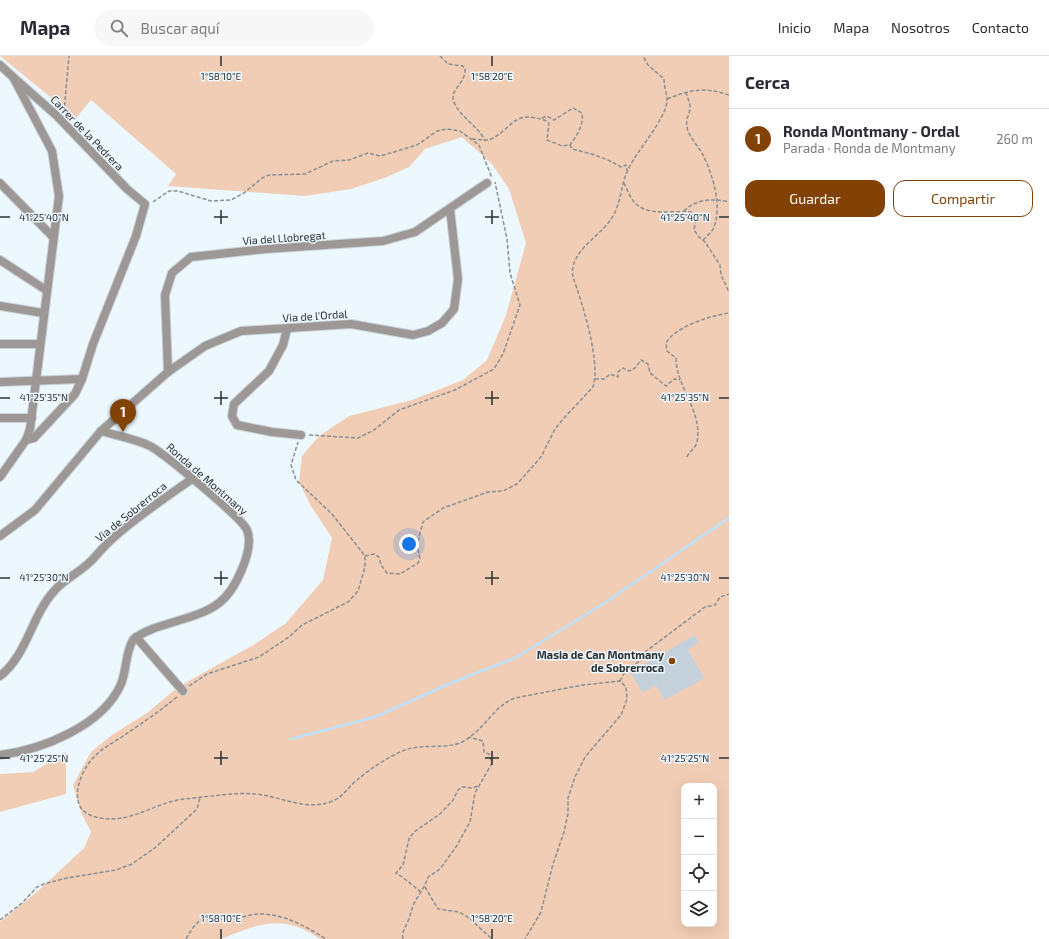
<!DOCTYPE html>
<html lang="es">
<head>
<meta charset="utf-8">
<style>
  :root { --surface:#fff; --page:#f7f7f7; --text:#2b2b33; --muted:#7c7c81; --line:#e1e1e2; --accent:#824206 }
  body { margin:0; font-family:"Exo 2",sans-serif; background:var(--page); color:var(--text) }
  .controls { position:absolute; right:12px; bottom:12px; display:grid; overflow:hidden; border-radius:8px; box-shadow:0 4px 16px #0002 }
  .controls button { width:36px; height:36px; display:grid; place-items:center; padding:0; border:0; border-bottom:1px solid var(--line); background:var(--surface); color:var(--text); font:20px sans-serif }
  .you { position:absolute; left:409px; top:488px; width:14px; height:14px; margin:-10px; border:3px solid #fff; border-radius:50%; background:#1a73e8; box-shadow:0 0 0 6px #1a73e833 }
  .badge { display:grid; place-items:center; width:26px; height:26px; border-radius:50%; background:var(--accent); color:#fff; font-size:13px; font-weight:700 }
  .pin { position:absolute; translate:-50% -33px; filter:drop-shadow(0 1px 2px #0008) }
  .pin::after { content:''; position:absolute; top:21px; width:14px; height:12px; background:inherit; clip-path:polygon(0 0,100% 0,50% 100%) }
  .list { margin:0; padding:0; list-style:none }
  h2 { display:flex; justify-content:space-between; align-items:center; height:52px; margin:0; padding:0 16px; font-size:17px }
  h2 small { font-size:13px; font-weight:400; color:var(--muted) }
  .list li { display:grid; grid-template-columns:26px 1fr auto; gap:12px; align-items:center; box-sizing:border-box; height:60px; padding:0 16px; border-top:1px solid var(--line) }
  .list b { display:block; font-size:15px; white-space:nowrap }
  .list p { margin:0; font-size:13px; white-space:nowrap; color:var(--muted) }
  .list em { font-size:13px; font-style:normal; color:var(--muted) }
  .actions { display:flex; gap:8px; padding:12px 16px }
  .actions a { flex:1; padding:9px 0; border:1px solid var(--accent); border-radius:12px; text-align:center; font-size:14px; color:var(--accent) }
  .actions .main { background:var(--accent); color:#fff }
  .icon { flex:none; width:22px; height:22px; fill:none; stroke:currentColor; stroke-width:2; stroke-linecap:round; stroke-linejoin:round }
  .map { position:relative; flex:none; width:729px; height:883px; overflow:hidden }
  header { display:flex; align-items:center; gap:24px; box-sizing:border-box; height:56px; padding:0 20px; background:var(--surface); border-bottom:1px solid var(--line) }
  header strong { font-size:19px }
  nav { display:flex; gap:22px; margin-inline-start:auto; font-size:14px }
  .search { width:280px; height:36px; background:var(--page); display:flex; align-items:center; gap:10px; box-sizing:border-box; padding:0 14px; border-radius:22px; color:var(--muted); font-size:15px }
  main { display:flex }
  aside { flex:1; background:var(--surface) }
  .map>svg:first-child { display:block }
  .green { fill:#f2cdb5; fill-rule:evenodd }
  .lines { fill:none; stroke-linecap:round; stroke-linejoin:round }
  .stream { stroke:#bce2fd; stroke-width:2.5 }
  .building { fill:#c5d1da }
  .minor-casing { stroke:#cad3d9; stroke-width:10 }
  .path { stroke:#888f94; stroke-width:1.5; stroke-dasharray:4 2; stroke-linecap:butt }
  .minor { stroke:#9d9895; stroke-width:8 }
  .ticks { fill:none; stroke:#2a2f32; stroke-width:1.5 }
  .poi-dot { fill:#824206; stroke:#edf7fe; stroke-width:1.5 }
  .labels { text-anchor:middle; stroke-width:3; stroke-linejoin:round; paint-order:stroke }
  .street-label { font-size:11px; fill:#2a2f32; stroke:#edf7fe }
  .poi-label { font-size:11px; font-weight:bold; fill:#2a2f32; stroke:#edf7fe; text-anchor:end }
  .ticks-label { font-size:10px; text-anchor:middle; fill:#2a2f32; stroke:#edf7fe; stroke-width:3; stroke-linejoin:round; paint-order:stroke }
</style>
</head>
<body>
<header>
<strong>Mapa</strong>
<div class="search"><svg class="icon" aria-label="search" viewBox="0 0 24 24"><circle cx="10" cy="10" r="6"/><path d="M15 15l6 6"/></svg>Buscar aquí</div>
<nav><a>Inicio</a><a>Mapa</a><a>Nosotros</a><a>Contacto</a></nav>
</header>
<main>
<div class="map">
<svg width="729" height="883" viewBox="0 0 729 883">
  <rect width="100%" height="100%" fill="#edf7fe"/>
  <g class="green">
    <path d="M0 0H729V883H320C282 857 259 868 221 883H0V866L39 834 84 792 91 776 81 756 73 729 91 696 112 679 147 657 178 631 255 588 286 567 323 524 332 482 311 450 299 426 302 400 319 380 349 360 412 344 463 324 487 304 506 259 526 187 509 133 492 108 462 81 425 93 409 111 387 121 351 133 305 140 168 130 176 118 91 44 76 62ZM684 730H714V868H684Z"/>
    <polygon points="66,696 66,738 0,756 0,718 33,716"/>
  </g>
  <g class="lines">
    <polyline class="stream" points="291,683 375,661 451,627 515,602 603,548 729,462"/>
  </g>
  <polygon class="building" points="695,579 699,587 688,594 704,622 665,644 656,629 643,637 630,616"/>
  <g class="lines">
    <defs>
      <g id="minor">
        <polyline points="0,9 13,21 52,95 59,140 30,373 26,384 0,421"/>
        <polyline points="0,127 53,181"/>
        <polyline points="0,204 46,234"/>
        <polyline points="0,250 43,257"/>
        <polyline points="287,273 283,289 269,315 234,348 232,360 237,369 272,376 301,379"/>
        <polyline points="0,288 40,288"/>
        <polyline points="168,316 165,239 172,217 191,201 266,193 383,185 415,176 487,127"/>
        <polyline points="0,326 82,323 93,288 136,180 145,148 127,133 56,59 13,21"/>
        <polyline points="0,362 32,362"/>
        <polyline points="101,375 168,316 205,290 241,275 351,268 413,279 428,275 442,267 454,253 458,223 450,153"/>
        <polyline points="26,384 34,382 75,338 82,323"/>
        <path d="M0 480 35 454 101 375C118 380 135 383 150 390 165 398 242 462 247 474 255 493 235 535 219 547 196 565 151 567 133 584 125 597 127 614 121 628 103 670 41 694 0 699"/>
        <polyline points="136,581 183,635"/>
        <path d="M0 620C28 598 31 560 55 534 65 523 80 516 91 505 98 498 104 490 112 483 136 461 165 442 192 423"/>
      </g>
    </defs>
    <use href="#minor" class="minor-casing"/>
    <g class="path">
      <path d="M440 0 448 8 463 10 465 13C466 26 452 33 453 42 455 58 479 70 485 85"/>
      <path d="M686 36C687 41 690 46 690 51 690 60 684 62 688 75 692 85 700 92 704 101 713 120 723 152 713 173 711 177 706 181 703 184"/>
      <path d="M667 43C693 33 703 31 729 39"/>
      <polyline points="64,56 69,0"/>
      <path d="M542 62 547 60 554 64 573 52 582 57C584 69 577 79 570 89"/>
      <path d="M472 83C479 83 486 86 493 82 509 74 514 57 535 62 541 63 544 63 549 67L547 84 562 90 570 89 572 93C589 97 607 102 621 111L626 109 627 115"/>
      <path d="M624 127C627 133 630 142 635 147 649 161 674 154 691 156L696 163 694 174 699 181 705 186 720 209 721 219 729 236"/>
      <polyline points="153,146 169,135 178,135 211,145 231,144 244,137 262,122 269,119 305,118 333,105 349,104 368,97 380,100 394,96 417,89 437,75 447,73 460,75 479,89 492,122"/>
      <path d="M684 155C696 143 713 142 729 146"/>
      <polyline points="595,323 605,323 610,318 618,321 618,316 623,312 629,315 635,312 641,304 648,308 650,317 666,330 674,323 680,324"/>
      <polyline points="309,379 358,382 374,374 399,354 455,334 494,313 503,298 520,249 510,217 507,183 495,126"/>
      <path d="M687 401C689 395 696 392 697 386 703 355 676 331 676 302L667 295 666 287C676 270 710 260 729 257"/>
      <path d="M365 500 374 498 379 501 381 509 387 517 400 518 418 507 420 503 417 489 423 466 443 452 488 436 503 435 517 428 541 401 555 373 564 362 593 331C601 305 582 247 573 221 568 195 602 180 613 160 621 146 621 130 627 116 635 96 667 63 667 44 667 38 664 30 664 23L648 9 643 0"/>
      <polyline points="620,625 626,614 643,603 641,599 705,551 715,549 720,541 729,538"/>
      <polyline points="189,630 207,618 259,601 289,581 302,569 348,546 358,535 365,511 365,500 332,458 296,424 291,409 298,386"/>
      <path d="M177 641C160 655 141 668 123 680 114 686 104 691 96 699 85 709 73 732 79 748 83 760 100 763 111 763 137 763 160 745 185 743 208 741 232 736 255 738 280 740 305 755 330 746 343 742 347 732 357 724 370 713 389 700 405 694 424 687 445 694 462 686 486 673 492 651 515 642L583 629 620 625 626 631 627 643 621 659 585 701 575 721 568 742V758L564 776 553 808 541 856 525 883"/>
      <polyline points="425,831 438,853 459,856 469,862 492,883"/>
      <path d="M421 836C413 830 406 823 396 817L403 809 409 783 414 776 440 758 453 744 458 734 462 731 473 732 478 730"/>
      <polyline points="0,864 22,847 37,831 44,828 67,822 116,814 132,808 156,791 197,753 200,742"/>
      <path d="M186 883C201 857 202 864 229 863 240 863 251 857 263 858 286 859 307 871 326 883"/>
      <path d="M403 883C401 876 406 871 408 865 411 858 412 850 416 844 421 835 425 831 428 821L440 813 456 791 470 766 475 737 492 707 489 698 484 696 483 685 469 681"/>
    </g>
    <use href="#minor" class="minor"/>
  </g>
  <path class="ticks" d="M221 0V10M492 0V10M221 154V168M492 154V168M0 161H10M214 161H228M485 161H499M719 161H729M221 335V349M492 335V349M0 342H10M214 342H228M485 342H499M719 342H729M221 515V529M492 515V529M0 522H10M214 522H228M485 522H499M719 522H729M221 695V709M492 695V709M0 702H10M214 702H228M485 702H499M719 702H729M221 873V883M492 873V883"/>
  <circle class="poi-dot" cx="672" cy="605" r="4"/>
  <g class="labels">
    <g class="street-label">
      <text transform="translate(87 77) rotate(46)" y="4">Carrer de la Pedrera</text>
      <text transform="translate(284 182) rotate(-4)" y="4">Via del Llobregat</text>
      <text transform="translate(315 260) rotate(-4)" y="4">Via de l'Ordal</text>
      <text transform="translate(207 423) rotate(41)" y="4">Ronda de Montmany</text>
      <text transform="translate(131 456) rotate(-39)" y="4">Via de Sobrerroca</text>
    </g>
    <g class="poi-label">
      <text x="664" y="603">Masia de Can Montmany<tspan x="664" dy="13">de Sobrerroca</tspan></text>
    </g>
  </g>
  <g class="ticks-label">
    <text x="221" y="24">1°58'10"E</text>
    <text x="492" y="24">1°58'20"E</text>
    <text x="44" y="165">41°25'40"N</text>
    <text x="685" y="165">41°25'40"N</text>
    <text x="44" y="345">41°25'35"N</text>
    <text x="685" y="345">41°25'35"N</text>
    <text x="44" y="525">41°25'30"N</text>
    <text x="685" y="525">41°25'30"N</text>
    <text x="44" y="706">41°25'25"N</text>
    <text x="685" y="706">41°25'25"N</text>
    <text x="221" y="866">1°58'10"E</text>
    <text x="492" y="866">1°58'20"E</text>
  </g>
</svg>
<div class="controls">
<button>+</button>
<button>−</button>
<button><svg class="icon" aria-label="locate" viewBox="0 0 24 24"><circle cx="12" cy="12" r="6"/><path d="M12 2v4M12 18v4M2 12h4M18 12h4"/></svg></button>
<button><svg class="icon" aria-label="layers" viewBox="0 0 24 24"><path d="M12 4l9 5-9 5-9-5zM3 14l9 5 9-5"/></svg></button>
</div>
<div class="you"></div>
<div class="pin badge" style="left:123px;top:376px">1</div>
</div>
<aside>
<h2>Cerca<small></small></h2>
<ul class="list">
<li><span class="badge">1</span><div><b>Ronda Montmany - Ordal</b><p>Parada · Ronda de Montmany</p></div><em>260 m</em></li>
</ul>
<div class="actions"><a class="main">Guardar</a><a>Compartir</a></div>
</aside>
</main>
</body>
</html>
